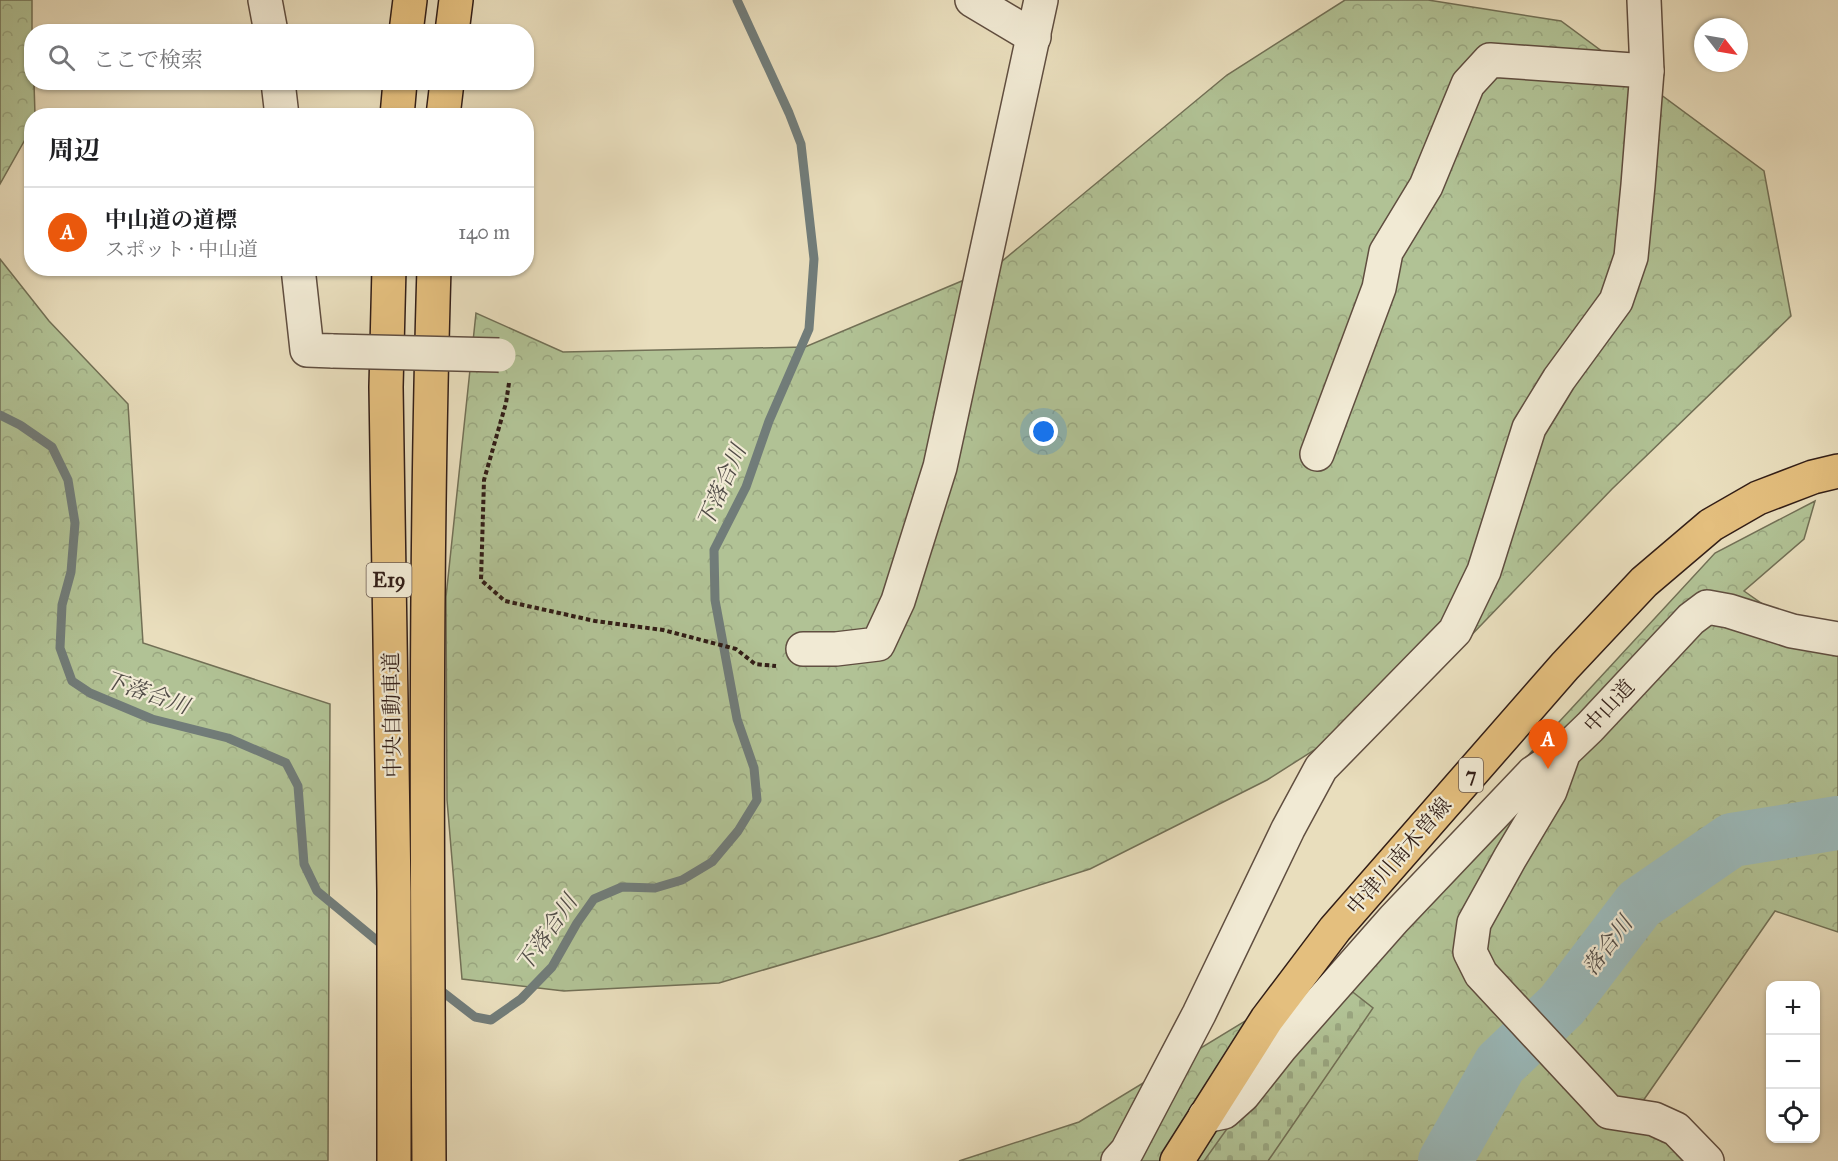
<!DOCTYPE html>
<html lang="ja">
<head>
<meta charset="utf-8">
<style>
  :root { --surface:#fff; --page:#f2f2f2; --text:#202124; --muted:#757577; --line:#e0e0e0; --accent:#ea580c }
  body { margin:0; font-family:"IM FELL Great Primer","Noto Serif JP",serif; background:var(--page); color:var(--text) }
  .controls { position:absolute; right:18px; bottom:18px; display:grid; overflow:hidden; border-radius:12px; box-shadow:0 2px 4px #0004 }
  .controls button { width:54px; height:54px; display:grid; place-items:center; padding:0; border:0; border-bottom:2px solid var(--line); background:var(--surface); color:var(--text); font:30px sans-serif }
  .compass { position:absolute; left:1694px; top:18px; width:54px; height:54px; border-radius:50%; background:var(--surface); box-shadow:0 2px 4px #0004; rotate:121deg }
  .you { position:absolute; left:1044px; top:432px; width:21px; height:21px; margin:-15px; border:4px solid #fff; border-radius:50%; background:#1a73e8; box-shadow:0 0 0 9px #1a73e833 }
  .badge { display:grid; place-items:center; width:39px; height:39px; border-radius:50%; background:var(--accent); color:#fff; font-size:20px; font-weight:700 }
  .pin { position:absolute; translate:-50% -50px; filter:drop-shadow(0 2px 3px #0008) }
  .pin::after { content:''; position:absolute; top:32px; width:21px; height:18px; background:inherit; clip-path:polygon(0 0,100% 0,50% 100%) }
  .list { margin:0; padding:0; list-style:none }
  h2 { display:flex; justify-content:space-between; align-items:center; height:78px; margin:0; padding:0 24px; font-size:26px }
  h2 small { font-size:20px; font-weight:400; color:var(--muted) }
  .list li { display:grid; grid-template-columns:39px 1fr auto; gap:18px; align-items:center; box-sizing:border-box; height:90px; padding:0 24px; border-top:2px solid var(--line) }
  .list b { display:block; font-size:22px; white-space:nowrap }
  .list p { margin:0; font-size:20px; white-space:nowrap; color:var(--muted) }
  .list em { font-size:20px; font-style:normal; color:var(--muted) }
  .icon { flex:none; width:33px; height:33px; fill:none; stroke:currentColor; stroke-width:2; stroke-linecap:round; stroke-linejoin:round }
  .map { position:relative; flex:none; width:1838px; height:1161px; overflow:hidden }
  .search { position:absolute; background:var(--surface); box-shadow:0 2px 4px #0004; left:24px; top:24px; width:510px; height:66px; display:flex; align-items:center; gap:15px; box-sizing:border-box; padding:0 21px; border-radius:24px; color:var(--muted); font-size:22px }
  .panel { position:absolute; background:var(--surface); box-shadow:0 2px 4px #0004; left:24px; top:108px; width:510px; height:168px; border-radius:24px }
  .map>svg:first-child { display:block }
  .forest { fill:url(#forest-crowns); stroke:#727056; stroke-width:1.5 }
  .cemetery { fill:url(#cemetery-stones); stroke:#727056; stroke-width:1.5 }
  .lines { fill:none; stroke-linecap:round; stroke-linejoin:round }
  .stream { stroke:#717c79; stroke-width:9 }
  .river { stroke:#9bbabb; stroke-width:54 }
  .minor-casing { stroke:#604e40; stroke-width:36 }
  .major-casing { stroke:#321e17; stroke-width:36 }
  .highway-casing { stroke:#321e17; stroke-width:36 }
  .path { stroke:#321e17; stroke-width:4; stroke-dasharray:4.5 3; stroke-linecap:butt }
  .minor { stroke:#f1ead4; stroke-width:33 }
  .major { stroke:#e4bf7e; stroke-width:33 }
  .highway { stroke:#e4bf7e; stroke-width:33 }
  .minor-bridge-casing { stroke:#604e40; stroke-width:36; stroke-linecap:butt }
  .minor-bridge { stroke:#f1ead4; stroke-width:33 }
  .labels { text-anchor:middle; stroke-width:4.5; stroke-linejoin:round; paint-order:stroke }
  .shield { fill:#f1ead4; stroke:#6b5b50; stroke-width:1.5 }
  .shield-label { font-size:20px; font-weight:bold; fill:#321e17 }
  .street-label { font-size:21px; fill:#321e17; stroke:#f1ead4 }
  .water-label { font-size:22px; font-style:italic; fill:#524d48; stroke:#f1ead4 }
</style>
</head>
<body>
<div class="map">
<svg width="1838" height="1161" viewBox="0 0 1838 1161">
  <defs>
    <pattern id="forest-crowns" width="20" height="18" patternUnits="userSpaceOnUse" patternTransform="scale(1.5)"><rect width="20" height="18" fill="#b1c295"/><path d="M2 6a3 3 0 1 1 6 0M12 15a3 3 0 1 1 6 0" fill="none" stroke="#99a680"/></pattern>
    <pattern id="cemetery-stones" width="16" height="16" patternUnits="userSpaceOnUse" patternTransform="scale(1.5)"><rect width="16" height="16" fill="#b1c295"/><path d="M2 7V4a2 2 0 0 1 4 0v3zM10 15v-3a2 2 0 0 1 4 0v3z" fill="#99a680"/></pattern>
  </defs>
  <rect width="100%" height="100%" fill="#e9debd"/>
  <filter id="stains"><feTurbulence type="fractalNoise" baseFrequency=".00333" numOctaves="4"/><feColorMatrix values="0 0 0 0 .2 0 0 0 0 .09 0 0 0 0 .02 0 0 0 .5 -.17"/></filter>
  <radialGradient id="worn" r=".72"><stop offset=".6" stop-color="#630" stop-opacity="0"/><stop offset="1" stop-color="#630" stop-opacity=".3"/></radialGradient>
  <g class="forest">
    <polygon points="0,0 32,0 32,82 34,83 35,115 32,116 31,129 0,184"/>
    <polygon points="1345,0 1428,0 1561,21 1764,171 1791,316 1612,489 1434,674 1267,780 1090,869 879,936 719,983 564,991 462,979 447,800 446,597 476,313 563,352 805,347 995,267 1227,75"/>
    <polygon points="0,259 49,321 128,404 143,643 330,704 328,1161 0,1161"/>
    <polygon points="1815,501 1804,539 1744,591 1838,657 1838,932 1775,911 1636,1111 1689,1161 959,1161 1079,1122 1339,964 1449,841 1715,553"/>
  </g>
  <polygon class="cemetery" points="1345,986 1373,1008 1268,1161 1204,1161 1239,1112"/>
  <g class="lines">
    <g class="stream">
      <polyline points="0,415 20,425 52,447 68,480 75,523 71,572 62,605 60,648 72,681 90,693 152,719 228,738 286,763 298,786 304,864 317,891 386,948"/>
      <polyline points="435,986 475,1017 491,1020 521,999 552,967 577,923 594,899 622,887 655,888 682,880 712,862 738,831 757,800 754,768 737,719 715,600 714,550 746,487 769,421 809,329 814,259 801,144 789,113 737,0"/>
    </g>
    <polyline class="river" points="1445,1161 1500,1064 1562,1005 1639,904 1732,840 1838,823"/>
    <defs>
      <g id="minor">
        <polyline points="265,0 271,32"/>
        <polyline points="972,0 1034,37"/>
        <polyline points="278,82 282,116"/>
        <polyline points="298,268 307,350 333,351"/>
        <polyline points="1317,454 1379,288 1386,252 1426,186 1468,84 1490,60 1647,71"/>
        <polyline points="803,649 836,649 878,644 898,601 940,467 1041,0"/>
        <polyline points="1205,1116 1224,1112 1243,1095 1281,1047 1394,919 1533,773 1564,752"/>
        <polyline points="1118,1161 1127,1151 1199,1014 1288,829 1321,768 1455,631 1484,571 1529,428 1559,379 1616,301 1631,257 1638,185 1647,71 1644,0"/>
        <polyline points="1707,1161 1676,1129 1654,1119 1609,1112 1599,1101 1481,974 1470,952 1474,923 1510,858 1550,791 1564,752 1590,727 1691,619 1707,607 1729,611 1792,631 1838,639"/>
      </g>
      <polyline id="major" points="1177,1161 1267,1019 1335,929 1565,666 1644,582 1711,525 1758,498 1813,477 1838,471"/>
      <g id="highway">
        <polyline points="406,32 410,0"/>
        <polyline points="452,32 456,0"/>
        <polyline points="397,116 400,82"/>
        <polyline points="443,116 447,82"/>
        <polyline points="389,268 386,387 394,891 394,1161"/>
        <path d="M429 1161C427 864 425 566 434 268"/>
      </g>
    </defs>
    <use href="#minor" class="minor-casing"/>
    <use href="#major" class="major-casing"/>
    <use href="#highway" class="highway-casing"/>
    <polyline class="path" points="509,383 506,403 484,480 481,580 505,601 595,621 663,630 736,649 755,664 776,666"/>
    <use href="#minor" class="minor"/>
    <use href="#major" class="major"/>
    <use href="#highway" class="highway"/>
    <defs>
      <polyline id="minor-bridge" points="333,351 499,355"/>
    </defs>
    <use href="#minor-bridge" class="minor-bridge-casing"/>
    <use href="#minor-bridge" class="minor-bridge"/>
  </g>
  <g class="labels">
    <g class="shield">
      <rect x="366.5" y="563" width="45" height="34" rx="4.5"/>
      <rect x="1459" y="758" width="24" height="34" rx="4.5"/>
    </g>
    <g class="shield-label">
      <text x="389" y="587">E19</text>
      <text x="1471" y="782">7</text>
    </g>
    <g class="street-label">
      <text transform="translate(1609 706) rotate(-47)" y="7">中山道</text>
      <text transform="translate(392 715) rotate(-91)" y="7">中央自動車道</text>
      <text transform="translate(1399 856) rotate(-49)" y="7">中津川南木曽線</text>
    </g>
    <g class="water-label">
      <text transform="translate(721 486) rotate(-66)" y="8">下落合川</text>
      <text transform="translate(147 692) rotate(19)" y="8">下落合川</text>
      <text transform="translate(546 933) rotate(-55)" y="8">下落合川</text>
      <text transform="translate(1607 945) rotate(-53)" y="8">落合川</text>
    </g>
  </g>
  <rect width="100%" height="100%" filter="url(#stains)"/>
  <rect width="100%" height="100%" fill="url(#worn)"/>
</svg>
<div class="controls">
<button>+</button>
<button>−</button>
<button><svg class="icon" aria-label="locate" viewBox="0 0 24 24"><circle cx="12" cy="12" r="6"/><path d="M12 2v4M12 18v4M2 12h4M18 12h4"/></svg></button>
</div>
<svg class="compass" viewBox="-18 -18 36 36"><path d="M0-13l5 13h-10z" fill="#e53935"/><path d="M0 13l5-13h-10z" fill="#757577"/></svg>
<div class="you"></div>
<div class="pin badge" style="left:1548px;top:769px">A</div>
<div class="search"><svg class="icon" aria-label="search" viewBox="0 0 24 24"><circle cx="10" cy="10" r="6"/><path d="M15 15l6 6"/></svg>ここで検索</div>
<section class="panel">
<h2>周辺<small></small></h2>
<ul class="list">
<li><span class="badge">A</span><div><b>中山道の道標</b><p>スポット · 中山道</p></div><em>140 m</em></li>
</ul>
</section>
</div>
</body>
</html>
